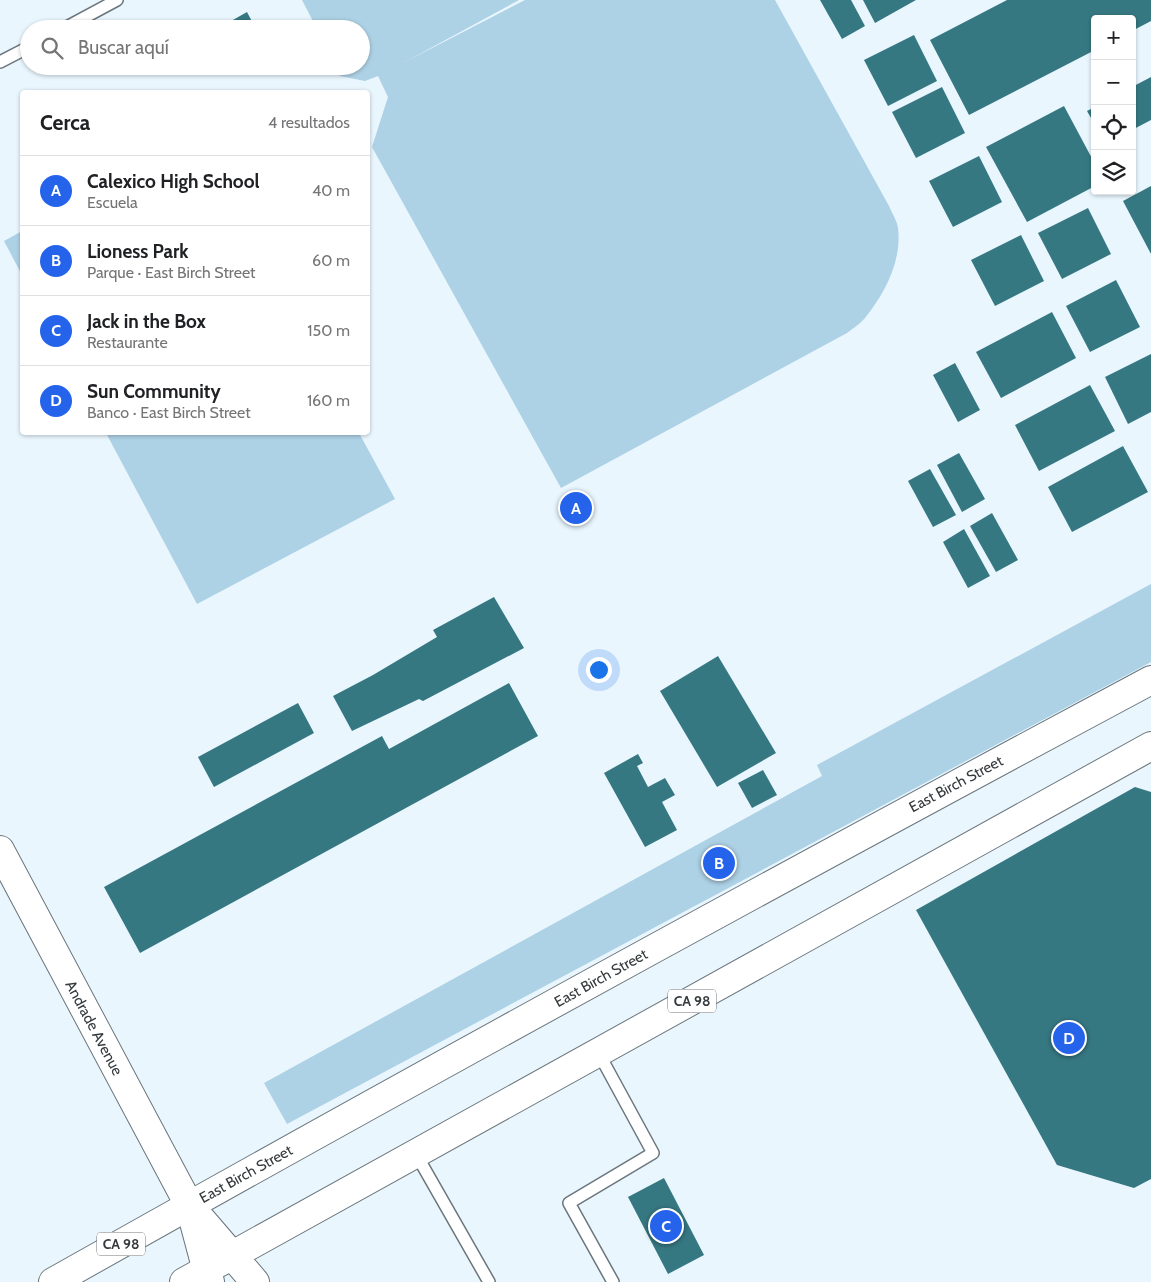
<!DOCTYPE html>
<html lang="es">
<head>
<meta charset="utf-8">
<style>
  :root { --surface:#fff; --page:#f6f6f6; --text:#202124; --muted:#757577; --line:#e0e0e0; --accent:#2563eb }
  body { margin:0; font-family:Cabin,sans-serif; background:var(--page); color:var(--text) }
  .controls { position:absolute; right:15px; top:15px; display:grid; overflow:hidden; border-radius:5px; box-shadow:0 1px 4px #0004 }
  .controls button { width:45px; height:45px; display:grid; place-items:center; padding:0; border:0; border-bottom:1px solid var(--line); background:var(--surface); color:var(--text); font:25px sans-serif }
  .you { position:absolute; left:598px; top:669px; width:18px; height:18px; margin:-12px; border:4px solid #fff; border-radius:50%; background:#1a73e8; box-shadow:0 0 0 8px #1a73e833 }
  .badge { display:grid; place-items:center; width:32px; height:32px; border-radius:50%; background:var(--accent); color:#fff; font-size:16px; font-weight:700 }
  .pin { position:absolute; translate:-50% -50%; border:2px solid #fff; box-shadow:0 1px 5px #0006 }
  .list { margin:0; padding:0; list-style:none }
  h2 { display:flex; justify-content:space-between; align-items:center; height:65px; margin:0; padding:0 20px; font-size:21px }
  h2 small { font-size:16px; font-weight:400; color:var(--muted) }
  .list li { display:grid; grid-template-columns:32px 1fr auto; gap:15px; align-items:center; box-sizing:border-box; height:70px; padding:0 20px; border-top:1px solid var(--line) }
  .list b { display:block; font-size:19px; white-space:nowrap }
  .list p { margin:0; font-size:16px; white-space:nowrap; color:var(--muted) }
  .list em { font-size:16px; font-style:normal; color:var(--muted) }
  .icon { flex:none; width:28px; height:28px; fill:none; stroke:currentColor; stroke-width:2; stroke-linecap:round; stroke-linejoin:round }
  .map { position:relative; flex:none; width:1151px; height:1282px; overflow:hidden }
  .search { position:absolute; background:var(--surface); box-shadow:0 1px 4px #0004; left:20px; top:20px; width:350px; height:55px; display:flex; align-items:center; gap:12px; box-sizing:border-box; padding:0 18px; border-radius:28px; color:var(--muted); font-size:19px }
  .panel { position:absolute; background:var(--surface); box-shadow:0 1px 4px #0004; left:20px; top:90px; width:350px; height:345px; border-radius:5px }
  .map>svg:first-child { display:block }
  .green { fill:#add1e5 }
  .building { fill:#367882 }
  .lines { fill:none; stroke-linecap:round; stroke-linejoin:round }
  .service-casing { stroke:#6a767c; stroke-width:14 }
  .tertiary-casing { stroke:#6a767c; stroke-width:30 }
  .secondary-casing { stroke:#6a767c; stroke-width:30 }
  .primary-casing { stroke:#6a767c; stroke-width:30 }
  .service { stroke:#fff; stroke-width:11 }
  .tertiary { stroke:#fff; stroke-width:28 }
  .secondary { stroke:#fff; stroke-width:28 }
  .primary { stroke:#fff; stroke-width:28 }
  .labels { text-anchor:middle; stroke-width:5; stroke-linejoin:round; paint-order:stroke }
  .shield { fill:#fff; stroke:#727577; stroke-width:1 }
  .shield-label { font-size:14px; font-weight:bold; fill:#353a3d }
  .street-label { font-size:15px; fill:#353a3d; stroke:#fff }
</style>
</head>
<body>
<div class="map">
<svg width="1151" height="1282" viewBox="0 0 1151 1282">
  <rect width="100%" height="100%" fill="#e9f6fe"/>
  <g class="green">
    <path d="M302 0H519L405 62 525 0H775L889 206C892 213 897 221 898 228 902 261 885 293 865 318 860 324 853 328 847 333L561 488 372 147 388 97 378 76 365 81 340 76 335 66H361V29H317Z"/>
    <polygon points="22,231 22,275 4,241"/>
    <polygon points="106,433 359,433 395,499 197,604"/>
    <polygon points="1151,584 1151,662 287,1124 264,1083 822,776 817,765"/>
  </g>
  <g class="building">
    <polygon points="820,0 851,0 865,26 842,39"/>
    <polygon points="863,0 916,0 875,23"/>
    <polygon points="1007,0 1151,0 1151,21 1132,31 1132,19 1095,19 1095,50 969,115 930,40"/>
    <polygon points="247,12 256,29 217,29"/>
    <polygon points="914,35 937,81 888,106 864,60"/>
    <polygon points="1151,77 1151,120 1132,130 1132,87"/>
    <polygon points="942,87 965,133 916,158 892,112"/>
    <polygon points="1064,106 1095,164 1095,186 1027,222 986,147"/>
    <polygon points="1095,107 1095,125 1087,111"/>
    <polygon points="979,156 1002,202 953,227 929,181"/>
    <polygon points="1151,186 1151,254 1123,201"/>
    <polygon points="1088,208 1111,254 1062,279 1038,233"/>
    <polygon points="1021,235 1044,281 995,306 971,260"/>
    <polygon points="1116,280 1140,327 1090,352 1066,306"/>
    <polygon points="1052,312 1076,358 1001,398 976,352"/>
    <polygon points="1151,354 1151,412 1128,424 1105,377"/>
    <polygon points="955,363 980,410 958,422 933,375"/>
    <polygon points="1090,385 1115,431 1039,471 1015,425"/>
    <polygon points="1123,446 1148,492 1072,532 1048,487"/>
    <polygon points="959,453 985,499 962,512 937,465"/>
    <polygon points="930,469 956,515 933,527 908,481"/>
    <polygon points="992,513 1018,560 996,572 970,526"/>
    <polygon points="964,529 990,576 968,588 943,542"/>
    <polygon points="494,597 524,648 423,701 419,699 352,731 333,696 373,675 437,637 433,630"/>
    <polygon points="718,656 776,753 717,787 660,691"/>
    <polygon points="509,683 538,736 140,953 104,887 382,736 389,749"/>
    <polygon points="298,703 314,733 214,787 198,757"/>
    <polygon points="638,754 643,763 637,766 648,787 665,778 675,795 662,802 677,830 645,847 604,773"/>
    <polygon points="763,770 777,795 752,808 738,783"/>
    <polygon points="1135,787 1151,792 1151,1179 1134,1188 1057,1165 916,910"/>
    <polygon points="664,1178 704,1255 668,1274 628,1197"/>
  </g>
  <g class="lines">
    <defs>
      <g id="service">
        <polyline points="63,29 117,0"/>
        <polyline points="0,62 29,47"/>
        <polyline points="598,1052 653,1153 569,1203 613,1282"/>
        <polyline points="416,1154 489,1282"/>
      </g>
      <polyline id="tertiary" points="0,850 189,1205"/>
      <g id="secondary">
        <polyline points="189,1205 255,1282"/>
        <polyline points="191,1211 210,1282"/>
      </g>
      <g id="primary">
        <path d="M53 1282C417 1077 783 877 1151 680"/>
        <polyline points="184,1282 1151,746"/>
      </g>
    </defs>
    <use href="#service" class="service-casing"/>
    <use href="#tertiary" class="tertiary-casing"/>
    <use href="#secondary" class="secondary-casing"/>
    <use href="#primary" class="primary-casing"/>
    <use href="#service" class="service"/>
    <use href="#tertiary" class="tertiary"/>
    <use href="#secondary" class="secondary"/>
    <use href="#primary" class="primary"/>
  </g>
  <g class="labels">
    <g class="shield">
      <rect x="668" y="989.5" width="48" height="23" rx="4"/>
      <rect x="97" y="1232.5" width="48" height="23" rx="4"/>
    </g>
    <g class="shield-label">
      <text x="692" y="1006">CA 98</text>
      <text x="121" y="1249">CA 98</text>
    </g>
    <g class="street-label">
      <text transform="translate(956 784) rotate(-28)" y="5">East Birch Street</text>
      <text transform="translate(601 978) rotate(-29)" y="5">East Birch Street</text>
      <text transform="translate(94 1028) rotate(62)" y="5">Andrade Avenue</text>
      <text transform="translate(246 1174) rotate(-29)" y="5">East Birch Street</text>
    </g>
  </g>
</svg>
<div class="controls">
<button>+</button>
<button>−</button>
<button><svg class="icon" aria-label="locate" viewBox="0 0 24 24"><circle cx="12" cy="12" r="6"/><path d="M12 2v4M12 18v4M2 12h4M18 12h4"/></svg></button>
<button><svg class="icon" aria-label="layers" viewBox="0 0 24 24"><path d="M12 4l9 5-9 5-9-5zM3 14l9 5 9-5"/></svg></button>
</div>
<div class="you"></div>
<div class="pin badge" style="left:576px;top:508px">A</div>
<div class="pin badge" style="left:719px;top:863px">B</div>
<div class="pin badge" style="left:666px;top:1226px">C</div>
<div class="pin badge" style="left:1069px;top:1038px">D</div>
<div class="search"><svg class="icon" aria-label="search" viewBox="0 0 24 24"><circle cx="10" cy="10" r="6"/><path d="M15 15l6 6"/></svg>Buscar aquí</div>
<section class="panel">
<h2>Cerca<small>4 resultados</small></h2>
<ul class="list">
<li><span class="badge">A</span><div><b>Calexico High School</b><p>Escuela</p></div><em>40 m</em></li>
<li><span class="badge">B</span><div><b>Lioness Park</b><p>Parque · East Birch Street</p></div><em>60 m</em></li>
<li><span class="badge">C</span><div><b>Jack in the Box</b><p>Restaurante</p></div><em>150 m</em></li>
<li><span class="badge">D</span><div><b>Sun Community</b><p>Banco · East Birch Street</p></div><em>160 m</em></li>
</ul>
</section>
</div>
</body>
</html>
